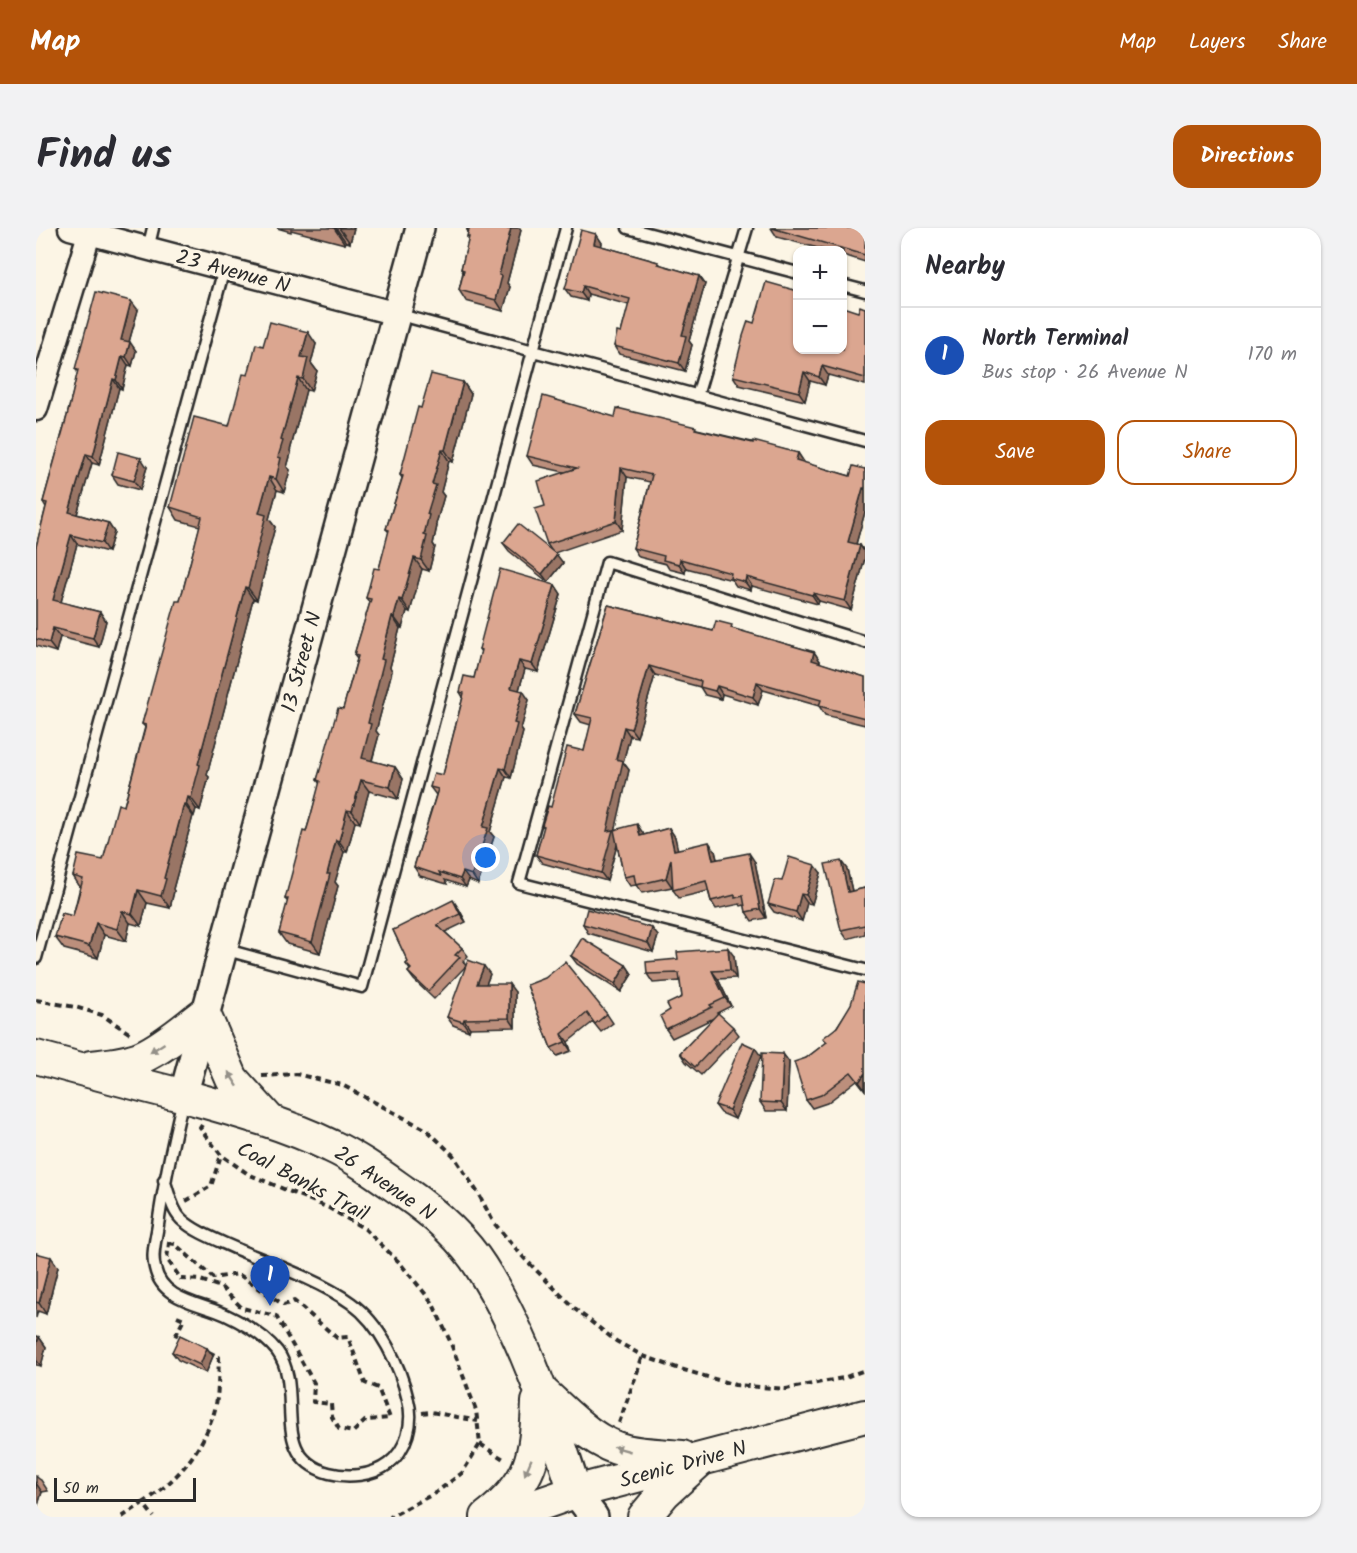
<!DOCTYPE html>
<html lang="en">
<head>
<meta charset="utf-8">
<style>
  :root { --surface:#fff; --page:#f2f2f3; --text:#2b2b33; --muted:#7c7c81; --line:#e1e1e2; --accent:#b45309 }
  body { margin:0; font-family:Kalam,sans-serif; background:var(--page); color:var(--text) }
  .controls { position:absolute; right:18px; top:18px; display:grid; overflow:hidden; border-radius:12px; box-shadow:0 2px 4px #0004 }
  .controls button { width:54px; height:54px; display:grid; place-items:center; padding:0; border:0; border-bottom:2px solid var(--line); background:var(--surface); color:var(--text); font:30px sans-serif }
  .scale { position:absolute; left:18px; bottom:15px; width:142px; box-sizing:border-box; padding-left:6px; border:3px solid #2b2b2b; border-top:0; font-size:16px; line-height:21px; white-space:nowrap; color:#2b2b2b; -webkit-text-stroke:4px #fcf5e5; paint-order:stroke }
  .you { position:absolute; left:450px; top:630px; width:21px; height:21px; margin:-15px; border:4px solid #fff; border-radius:50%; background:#1a73e8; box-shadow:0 0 0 9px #1a73e833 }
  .badge { display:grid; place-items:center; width:39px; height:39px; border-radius:50%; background:var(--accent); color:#fff; font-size:20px; font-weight:700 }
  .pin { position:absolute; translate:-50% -50px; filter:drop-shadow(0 2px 3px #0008) }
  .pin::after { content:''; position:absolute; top:32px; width:21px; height:18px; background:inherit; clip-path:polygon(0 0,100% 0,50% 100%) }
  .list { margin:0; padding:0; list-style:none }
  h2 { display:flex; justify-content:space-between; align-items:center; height:78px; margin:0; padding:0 24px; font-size:26px }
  h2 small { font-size:20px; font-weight:400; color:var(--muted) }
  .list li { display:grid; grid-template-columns:39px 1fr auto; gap:18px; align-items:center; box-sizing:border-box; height:96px; padding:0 24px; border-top:2px solid var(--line) }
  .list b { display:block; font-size:22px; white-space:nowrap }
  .list p { margin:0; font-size:20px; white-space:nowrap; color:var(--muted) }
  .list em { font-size:20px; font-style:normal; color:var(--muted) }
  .actions { display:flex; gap:12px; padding:18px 24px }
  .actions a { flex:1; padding:14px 0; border:2px solid var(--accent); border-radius:18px; text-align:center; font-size:21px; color:var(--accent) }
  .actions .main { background:var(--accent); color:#fff }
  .map { position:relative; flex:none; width:829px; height:1289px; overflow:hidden; border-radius:18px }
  header { display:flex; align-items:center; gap:36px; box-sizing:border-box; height:84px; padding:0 30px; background:var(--accent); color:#fff }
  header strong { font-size:28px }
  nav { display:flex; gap:33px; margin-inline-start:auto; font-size:21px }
  .intro { display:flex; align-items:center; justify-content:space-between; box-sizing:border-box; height:144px; padding:0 36px }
  h1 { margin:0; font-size:42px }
  .button { padding:15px 27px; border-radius:18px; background:var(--accent); color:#fff; font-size:21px; font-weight:700 }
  main { display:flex; gap:36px; padding:0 36px }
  aside { flex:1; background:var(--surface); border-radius:18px; box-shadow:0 2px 4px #0004 }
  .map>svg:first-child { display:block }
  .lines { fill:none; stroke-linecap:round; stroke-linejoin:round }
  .service-casing { stroke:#2b2b2b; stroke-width:15 }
  .minor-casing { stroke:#2b2b2b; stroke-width:27 }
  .tertiary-casing { stroke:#2b2b2b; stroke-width:32 }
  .secondary-casing { stroke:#2b2b2b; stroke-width:36 }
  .path { stroke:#2b2b2b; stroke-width:4; stroke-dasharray:6 4.5; stroke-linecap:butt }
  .service { stroke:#fcf5e5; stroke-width:10 }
  .minor { stroke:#fcf5e5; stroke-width:22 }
  .tertiary { stroke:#fcf5e5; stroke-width:27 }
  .secondary { stroke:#fcf5e5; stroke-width:32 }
  .wall { fill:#bc8f7c; stroke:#2b2b2b; stroke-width:1.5 }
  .shaded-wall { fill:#997465; stroke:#2b2b2b; stroke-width:1.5 }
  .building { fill:#dba690; stroke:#2b2b2b; stroke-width:1.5 }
  .oneway { fill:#949088 }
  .labels { text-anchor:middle; stroke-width:6; stroke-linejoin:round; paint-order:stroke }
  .street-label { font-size:21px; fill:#2b2b2b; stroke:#fcf5e5 }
</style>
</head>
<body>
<header>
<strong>Map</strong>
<nav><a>Map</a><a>Layers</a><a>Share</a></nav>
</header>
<div class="intro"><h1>Find us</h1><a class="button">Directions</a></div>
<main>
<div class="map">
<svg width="829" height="1289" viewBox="0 0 829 1289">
  <rect width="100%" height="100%" fill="#fcf5e5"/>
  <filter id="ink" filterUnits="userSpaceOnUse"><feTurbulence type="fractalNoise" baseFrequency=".0167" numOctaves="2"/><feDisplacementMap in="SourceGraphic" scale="12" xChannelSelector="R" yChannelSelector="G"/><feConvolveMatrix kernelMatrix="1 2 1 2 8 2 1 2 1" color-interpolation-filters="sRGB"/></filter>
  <g filter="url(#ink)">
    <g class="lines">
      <defs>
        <g id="service">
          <polyline points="592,0 762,45"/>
          <polyline points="112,21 117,0"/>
          <polyline points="806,57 829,63"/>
          <polyline points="361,86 829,213"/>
          <polyline points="661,168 711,0"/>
          <polyline points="829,414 571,334 483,655 829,742"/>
          <polyline points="187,721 326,759 530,0"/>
          <polyline points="0,730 188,41"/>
          <path d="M128 952C133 964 135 981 145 991 160 1005 184 1013 203 1022 237 1036 286 1054 315 1075 344 1096 364 1137 372 1172 378 1194 371 1222 352 1236 336 1248 312 1250 293 1245 231 1228 270 1162 241 1123 229 1108 207 1095 190 1087 165 1075 126 1073 119 1040 115 1027 120 1011 122 997 128 955 137 913 147 871"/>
        </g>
        <g id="minor">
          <polyline points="34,0 361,86"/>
          <polyline points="0,181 53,6"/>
        </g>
        <g id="tertiary">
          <polyline points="147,868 384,0"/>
          <polyline points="539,1264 558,1289"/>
        </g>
        <g id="secondary">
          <path d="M0 829C48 842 96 855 145 867 195 881 248 895 295 918 321 930 344 947 368 964 397 984 426 1009 445 1039 488 1106 515 1189 539 1264"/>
          <path d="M55 839C72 837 90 836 106 829 128 819 148 801 168 786L196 851 233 892"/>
          <path d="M506 1164C531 1186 556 1215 590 1223 608 1227 628 1227 646 1229"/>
          <path d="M451 1289C496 1254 500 1229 502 1174"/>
          <polyline points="467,1289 539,1264 829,1188"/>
          <polyline points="608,1289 628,1265 662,1234"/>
        </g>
      </defs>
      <use href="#service" class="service-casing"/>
      <use href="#minor" class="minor-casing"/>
      <use href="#tertiary" class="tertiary-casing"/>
      <use href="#secondary" class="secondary-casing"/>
      <g class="path">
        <polyline points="0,772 39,779 66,787 96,807"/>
        <polyline points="226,848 260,846 306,857 391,902 417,927 442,965 458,995 488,1030 540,1082 580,1113 607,1128 641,1140 699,1157 750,1161 807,1150 829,1142"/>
        <polyline points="166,897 164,900 185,927 212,946 293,980 329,1001 363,1034 396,1074 414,1113 440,1182 444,1216 426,1245 399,1265 354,1289"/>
        <polyline points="150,973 175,958 185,927"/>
        <polygon points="133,1015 139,1016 177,1050 202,1046 248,1077 258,1073 301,1110 312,1109 329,1155 342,1160 354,1190 330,1192 317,1204 303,1201 296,1189 295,1176 277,1174 278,1155 240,1088 206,1080 185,1059 164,1052 145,1051 131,1031"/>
        <polyline points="141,1088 148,1091 139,1109 147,1112"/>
        <polyline points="386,1185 395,1184 442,1193"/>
        <polyline points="583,1195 607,1128"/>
        <polyline points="444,1216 469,1232"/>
        <path d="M107 1275C141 1252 165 1225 178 1185 183 1168 182 1147 183 1129L173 1124"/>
        <polyline points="86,1289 107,1275 118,1289"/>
      </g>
      <use href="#service" class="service"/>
      <use href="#minor" class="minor"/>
      <use href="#tertiary" class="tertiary"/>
      <use href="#secondary" class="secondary"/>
    </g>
    <g class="wall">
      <polygon points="241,0 318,0 314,15 310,14 309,16 255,2 255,4"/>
      <polygon points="735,0 829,0 829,34 807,27 807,22 789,22 741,9"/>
      <polygon points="431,2 485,2 471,55 474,59 467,83 430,73 423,62 427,44 425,41 433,11 431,9 432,4"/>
      <polygon points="560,6 566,15 565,18 622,34 625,37 663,48 669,56 653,113 656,117 649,143 583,126 578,118 585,105 593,77 552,66 551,73 535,69 529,61"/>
      <polygon points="829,80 829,157 792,147 789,157 774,153 769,173 703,157 697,148 762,122"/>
      <polygon points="102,82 93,114 100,123 96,138 92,137 86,161 83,160 63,237 56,235 41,286 72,295 78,304 72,324 41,316 25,374 64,384 70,393 63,419 24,409 20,424 0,418 0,319 10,279 7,274 31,188 42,144 39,141"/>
      <polygon points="280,116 275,135 281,143 275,163 270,162 254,223 255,225 251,239 254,242 248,264 241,262 233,291 239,299 229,337 230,338 221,372 217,371 171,547 173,549 164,582 160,581 158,588 157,588 137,661 138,663 134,680 111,675 105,698 94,695 90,713 68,707 62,730 28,721 19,709 37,688 44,659 37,648 67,632 88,578 109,499 106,496 144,373 164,298 142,292 134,279 193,198 212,147 227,118"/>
      <polygon points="427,154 435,166 417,234 413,233 405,264 408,268 400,296 401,298 397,316 399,319 393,343 386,341 374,384 371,383 366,400 364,400 354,439 356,443 340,503 343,507 336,533 359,539 367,551 362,571 333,563 324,595 319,594 311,624 308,624 299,654 302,658 284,725 251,716 243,705 252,674 249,671 270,604 284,556 281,552 307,481 321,431 318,427 334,375 330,370 343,341 353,304 350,301 366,250 364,247 385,180"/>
      <polygon points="579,189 661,201 762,225 768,235 814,248 829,241 829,284 820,316 824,317 829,325 829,330 815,382 783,373 782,376 716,358 715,362 700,358 696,352 650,340 649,345 633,341 630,336 603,329 597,320 614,254 591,249 586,302 518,325 527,335 512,354 473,323 467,315 515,322 511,316 509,278 528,244 497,237 491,228"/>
      <polygon points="111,239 104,262 82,256 76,247"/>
      <polygon points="519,357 525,366 502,444 489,441 483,462 493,472 485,501 487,504 475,550 470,549 454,604 458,609 442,656 433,652 430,659 409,652 411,656 384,648 378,639 400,567 394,559 407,547 427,469 424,464 438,450 445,424 443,421"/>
      <polygon points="572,377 677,403 698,401 778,424 784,433 784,435 829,449 829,497 789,487 783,478 727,462 722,477 686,466 685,471 669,467 664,459 619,447 601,509 594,508 587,534 593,542 579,601 607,605 608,607 633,600 639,609 641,622 679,623 681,631 719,634 730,690 716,693 710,684 709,677 705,678 704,676 680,681 675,673 672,663 643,670 637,662 637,655 636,659 606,665 600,657 594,658 588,649 581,617 571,653 506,635 500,627 508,600 506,597 515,579 548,523 555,497 545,494 539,486"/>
      <polygon points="811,641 816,663 829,660 829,706 811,711 805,702"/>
      <polygon points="785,645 776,676 771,675 766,693 738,684 732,676 746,653"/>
      <polygon points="423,681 430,694 409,704 426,720 432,728 427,733 430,738 398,771 378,752 372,744 374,742 370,736 372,734 357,702"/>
      <polygon points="547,696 622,708 617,724 552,705"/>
      <polygon points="535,728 590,737 596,746 585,764 541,736"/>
      <polygon points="698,728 700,750 682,751 695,778 681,785 697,799 703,807 665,847 650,834 644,825 678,790 636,810 630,801 634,782 646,769 644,753 617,755 611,746"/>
      <polygon points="454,746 450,756 479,764 479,799 434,800 433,803 417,797 411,789"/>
      <polygon points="829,756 829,862 821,852 791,875 776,880 770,872 770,830 791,814"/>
      <polygon points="491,757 571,786 577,795 565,804 557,794 532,814 535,823 521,828 515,820"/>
      <polygon points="747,826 753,834 751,883 730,883 724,874"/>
      <polygon points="725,828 699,891 685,885 679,877"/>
      <polygon points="0,1025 22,1039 10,1086 2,1083 0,1090"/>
      <polygon points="0,1108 3,1109 10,1119 5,1138 0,1137"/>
      <polygon points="171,1120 177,1128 170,1145 142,1132 136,1124"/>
      <polygon points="0,1248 3,1251 5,1252 12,1263 6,1264 2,1277 0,1276"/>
    </g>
    <g class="shaded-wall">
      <polygon points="298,0 300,0 310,14 309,16"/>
      <polygon points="303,0 318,0 314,15"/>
      <polygon points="475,0 484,0 485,2 471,55 474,59 467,83 460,72 463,47"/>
      <polygon points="560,6 566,15 564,25 558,16"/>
      <polygon points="663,48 669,56 653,113 656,117 649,143 643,135 646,107"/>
      <polygon points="547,58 552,66 551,73 545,65"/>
      <polygon points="95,73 102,82 91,121 85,112"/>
      <polygon points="272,104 280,116 275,135 281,143 275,163 267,151 265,129"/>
      <polygon points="94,114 100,123 96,138 90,129"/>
      <polygon points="86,128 92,137 86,161 80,152"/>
      <polygon points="786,138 792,147 789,157 783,149"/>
      <polygon points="768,144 774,153 769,173 763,164"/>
      <polygon points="262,150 270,162 254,223 255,225 251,239 254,242 248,264 240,251 242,229 245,212"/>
      <polygon points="77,151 83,160 63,237 57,228"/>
      <polygon points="427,154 435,166 417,234 409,222"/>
      <polygon points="406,222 413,233 405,264 408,268 400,296 401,298 397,316 399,319 393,343 385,332 396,256"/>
      <polygon points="762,225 768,234 766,241 760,232"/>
      <polygon points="50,226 56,235 39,293 33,284"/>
      <polygon points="105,230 111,239 104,262 98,253"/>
      <polygon points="585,240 591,249 586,302 580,293"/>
      <polygon points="233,249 241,262 233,291 239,299 229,337 230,338 221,372 212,360 220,326 223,285"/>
      <polygon points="827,260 829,262 829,284 818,323 812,314"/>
      <polygon points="72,295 78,304 72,324 66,315"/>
      <polygon points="35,307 41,316 23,381 17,372"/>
      <polygon points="824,317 829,325 829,330 815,382 809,373"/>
      <polygon points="521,327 527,335 512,354 506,346"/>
      <polygon points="378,330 386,341 374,384 366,372"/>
      <polygon points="644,331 650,340 649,345 643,336"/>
      <polygon points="710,349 716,358 715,362 709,354"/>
      <polygon points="519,357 525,366 502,444 496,436"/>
      <polygon points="209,359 217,371 171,547 173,549 164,582 155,570 162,536"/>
      <polygon points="777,365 783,373 782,376 776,367"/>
      <polygon points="363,371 371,383 366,400 358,389"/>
      <polygon points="64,384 70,393 63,419 57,410"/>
      <polygon points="356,388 364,400 354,439 356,443 340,503 343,507 333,542 326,530 332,495 345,431"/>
      <polygon points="17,400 24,409 20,424 13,415"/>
      <polygon points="778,424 784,433 782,441 776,432"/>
      <polygon points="483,433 489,441 481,469 475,460"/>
      <polygon points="613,438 619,447 601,509 595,501"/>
      <polygon points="721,454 727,462 722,477 717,469"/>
      <polygon points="681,458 686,466 685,471 679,463"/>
      <polygon points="487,463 493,472 485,501 487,504 475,550 469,541 478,495"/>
      <polygon points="588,499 594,508 587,534 593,542 579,604 583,610 571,653 565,645 580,531"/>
      <polygon points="359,539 367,551 362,571 354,559"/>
      <polygon points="464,540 470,549 454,604 458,609 442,656 436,647 447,599"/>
      <polygon points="325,552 333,563 324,595 316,583"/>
      <polygon points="152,569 160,581 158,588 150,576"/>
      <polygon points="148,576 157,588 137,661 138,663 134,680 125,668 128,650"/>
      <polygon points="311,582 319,594 311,624 303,613"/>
      <polygon points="601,596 607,605 610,616 604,608"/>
      <polygon points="633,600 639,609 644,631 638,622"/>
      <polygon points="300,612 308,624 299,654 302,658 284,725 276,714 291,646"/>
      <polygon points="673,614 679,623 683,640 677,632"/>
      <polygon points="713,625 719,634 730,690 724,681"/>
      <polygon points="635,631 641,639 636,659 630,650"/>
      <polygon points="805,633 811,641 818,672 812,664"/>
      <polygon points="779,637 785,645 776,676 770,667"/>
      <polygon points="427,644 433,652 430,659 424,651"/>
      <polygon points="102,662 111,675 105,698 96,686"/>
      <polygon points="765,666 771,675 766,693 760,684"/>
      <polygon points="417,672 423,681 430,694 424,686"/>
      <polygon points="86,683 94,695 90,713 81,701"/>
      <polygon points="60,695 68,707 62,730 53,718"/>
      <polygon points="616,700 622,708 617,724 612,715"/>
      <polygon points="692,720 698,728 700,750 694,742"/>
      <polygon points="590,737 596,746 585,764 579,756"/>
      <polygon points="448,738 454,746 447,764 441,756"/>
      <polygon points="676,743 682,751 695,778 689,770"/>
      <polygon points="473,756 479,764 479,799 473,790"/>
      <polygon points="428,791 434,800 433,803 427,794"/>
      <polygon points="526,806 532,814 535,823 529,814"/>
      <polygon points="719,820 725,828 699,891 693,882"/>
      <polygon points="747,826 753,834 751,883 745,875"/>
      <polygon points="829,845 829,862 823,854"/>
      <polygon points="15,1029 22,1039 10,1086 3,1075"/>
      <polygon points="3,1109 10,1119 5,1138 0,1132 0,1118"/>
      <polygon points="171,1120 177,1128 170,1145 164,1137"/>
      <polygon points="0,1255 6,1264 2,1277 0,1273"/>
    </g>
    <g class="building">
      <polygon points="431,0 475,0 463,47 466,48 460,72 423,62 428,42 425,41 433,9 431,9 433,2 431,2"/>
      <polygon points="736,0 829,0 829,27"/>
      <polygon points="545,2 560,6 558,16 622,34 622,36 663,48 646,107 650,108 643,135 578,118 581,104 585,105 594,71 547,58 545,65 529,61"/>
      <polygon points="730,54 762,63 762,122 807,122 807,79 822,84 824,78 829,80 829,150 786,138 783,149 768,144 763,164 697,148 707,108 712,93 718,95"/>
      <polygon points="60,64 95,73 85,112 94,114 90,129 86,128 80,152 77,151 57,228 50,226 33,284 72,295 66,315 35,307 17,372 64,384 57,410 17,400 13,415 0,411 0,319 11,275 7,274 31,188 42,142 39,141"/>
      <polygon points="234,94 272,104 265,129 272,130 267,151 262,150 245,212 247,213 242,229 245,230 240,251 233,249 223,285 230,287 220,326 221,326 212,360 209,359 162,536 164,537 155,570 152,569 150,576 148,576 128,650 130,651 125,668 102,662 96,686 86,683 81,701 60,695 53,718 19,709 26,685 37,688 47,651 37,648 42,627 67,632 82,576 88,578 110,497 106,496 118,452 140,373 144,373 152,343 166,289 134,279 158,189 193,198 207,146 212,147 220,116 227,118"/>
      <polygon points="395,146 427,154 409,222 406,222 396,256 400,257 391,286 393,287 388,307 391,308 385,332 378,330 366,372 363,371 358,389 356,388 345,431 348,432 332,495 335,496 326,530 359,539 354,559 325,552 316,583 311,582 303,613 300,612 291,646 294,646 276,714 243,705 252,671 249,671 267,603 270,604 275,587 284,553 281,552 302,480 307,481 322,428 318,427 335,371 330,370 338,340 343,341 353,302 350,301 367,248 364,247 382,179 385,180"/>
      <polygon points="507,168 579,189 581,180 660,199 659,201 717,215 717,213 762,225 760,232 814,248 817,238 829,241 829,260 827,260 812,314 824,317 809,373 777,365 776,367 710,349 709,354 694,350 695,345 644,331 643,336 627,332 628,328 597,320 616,247 585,240 580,293 511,316 499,281 509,278 502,253 541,240 491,228"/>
      <polygon points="82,224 105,230 98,253 76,247"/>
      <polygon points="482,296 521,327 506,346 467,315"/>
      <polygon points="464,341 519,357 496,436 483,433 475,460 487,463 478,495 481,496 469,541 464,540 447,599 452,600 436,647 427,644 424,651 403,644 405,648 378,639 402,561 394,559 398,545 407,547 428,465 424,464 428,448 438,450 445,422 443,421"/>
      <polygon points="572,377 677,403 680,393 696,397 695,400 778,424 776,432 829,449 829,490 783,478 785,472 721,454 717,469 681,458 679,463 664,459 665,453 613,438 595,501 588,499 580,531 587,533 571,603 577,602 565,645 500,627 508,598 506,597 512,578 515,579 531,519 548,523 556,490 539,486"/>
      <polygon points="601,596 604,608 633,600 638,622 673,614 677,632 713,625 724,681 710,684 707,668 699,670 699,667 675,673 670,653 637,662 635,631 630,650 600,657 598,647 588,649 578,602"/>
      <polygon points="753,629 779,637 770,667 765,666 760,684 732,676 739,652 746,653"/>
      <polygon points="805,633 812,664 829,660 829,697 805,702 789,636"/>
      <polygon points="417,672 424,686 401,697 426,720 419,727 424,729 392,763 372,744 375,741 370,736 372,734 357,702"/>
      <polygon points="551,681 616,700 612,715 547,696"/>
      <polygon points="546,710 590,737 579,756 535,728"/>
      <polygon points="692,720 694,742 676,743 689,770 674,777 676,779 630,801 624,788 634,782 631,776 646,769 643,745 611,746 610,734 642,731 641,724"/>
      <polygon points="432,732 448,738 441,756 473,756 473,790 428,791 427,794 411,789"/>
      <polygon points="529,734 571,786 559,796 551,785 526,806 529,814 515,820 491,757 509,750"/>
      <polygon points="822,754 829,756 829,845 823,854 815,844 785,867 770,872 758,834 770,830 791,814 787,810 801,799 815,776"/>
      <polygon points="682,785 697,799 659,839 644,825"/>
      <polygon points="706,814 719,820 693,882 679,877"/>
      <polygon points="726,825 747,826 745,875 724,874"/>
      <polygon points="0,1025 15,1029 3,1075 0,1074"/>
      <polygon points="144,1107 171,1120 164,1137 136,1124"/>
      <polygon points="0,1108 3,1109 0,1118"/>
    </g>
    <defs><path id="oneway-solid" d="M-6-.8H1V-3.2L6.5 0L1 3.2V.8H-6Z" transform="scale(1.5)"/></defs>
    <g class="oneway">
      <use href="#oneway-solid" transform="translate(121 820) rotate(147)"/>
      <use href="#oneway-solid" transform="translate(197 851) rotate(-123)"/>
      <use href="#oneway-solid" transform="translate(586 1221) rotate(-164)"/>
      <use href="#oneway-solid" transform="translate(492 1239) rotate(113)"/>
    </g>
  </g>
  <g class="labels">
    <g class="street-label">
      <text transform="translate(197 43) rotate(15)" y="7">23 Avenue N</text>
      <text transform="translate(265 434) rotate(-75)" y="7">13 Street N</text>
      <text transform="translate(267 953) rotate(28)" y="7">Coal Banks Trail</text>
      <text transform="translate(349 955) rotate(34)" y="7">26 Avenue N</text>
      <text transform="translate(647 1236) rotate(-15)" y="7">Scenic Drive N</text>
    </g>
  </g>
</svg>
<div class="controls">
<button>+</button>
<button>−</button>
</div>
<div class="scale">50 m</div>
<div class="you"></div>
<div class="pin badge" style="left:234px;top:1078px;background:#1a4fb4">1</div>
</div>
<aside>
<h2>Nearby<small></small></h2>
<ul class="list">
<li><span class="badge" style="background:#1a4fb4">1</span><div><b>North Terminal</b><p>Bus stop · 26 Avenue N</p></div><em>170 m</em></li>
</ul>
<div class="actions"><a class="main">Save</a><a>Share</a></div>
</aside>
</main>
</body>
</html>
